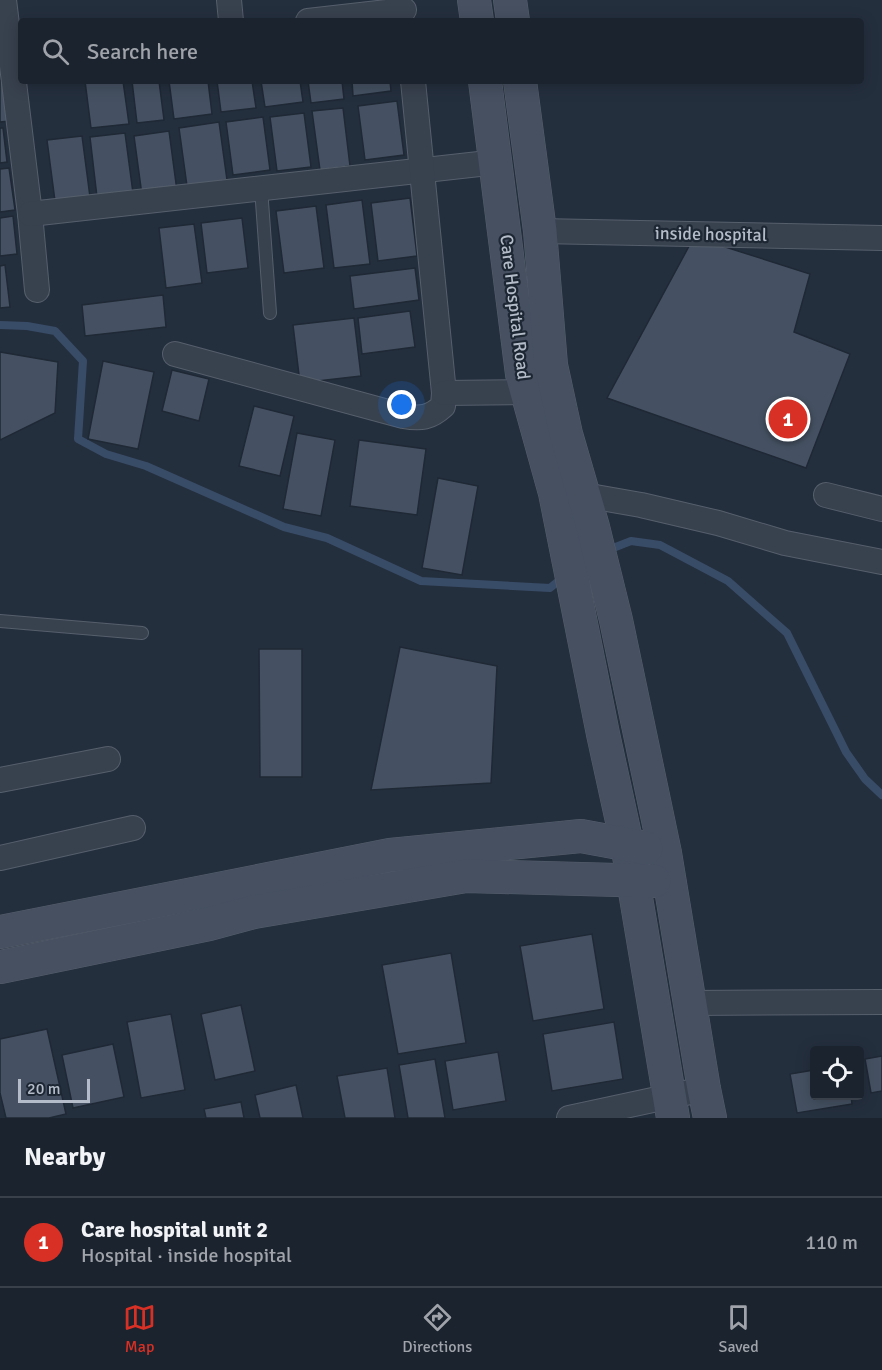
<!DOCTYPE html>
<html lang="en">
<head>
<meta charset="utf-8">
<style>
  :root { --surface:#1b232e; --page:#242b36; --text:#f1f3f6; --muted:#a0a4aa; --line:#39404a; --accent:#d93025 }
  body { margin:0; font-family:Signika,sans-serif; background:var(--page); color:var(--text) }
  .controls { position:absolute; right:18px; bottom:18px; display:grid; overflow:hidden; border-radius:6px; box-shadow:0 3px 15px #0003 }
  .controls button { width:54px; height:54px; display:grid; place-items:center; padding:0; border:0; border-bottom:2px solid var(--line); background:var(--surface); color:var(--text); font:30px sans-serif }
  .scale { position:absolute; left:18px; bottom:15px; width:72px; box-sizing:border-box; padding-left:6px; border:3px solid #b4bcc9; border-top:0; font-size:16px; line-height:21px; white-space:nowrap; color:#b4bcc9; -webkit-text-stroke:4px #1d2633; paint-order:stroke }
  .you { position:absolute; left:402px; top:405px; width:21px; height:21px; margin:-15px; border:4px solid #fff; border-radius:50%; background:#1a73e8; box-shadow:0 0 0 9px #1a73e833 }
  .badge { display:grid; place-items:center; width:39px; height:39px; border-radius:50%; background:var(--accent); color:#fff; font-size:20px; font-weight:700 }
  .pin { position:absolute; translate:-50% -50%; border:3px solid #fff; box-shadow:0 2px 6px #0006 }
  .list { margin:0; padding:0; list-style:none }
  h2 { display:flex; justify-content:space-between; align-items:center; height:78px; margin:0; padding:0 24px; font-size:26px }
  h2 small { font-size:20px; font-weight:400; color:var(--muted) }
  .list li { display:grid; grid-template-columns:39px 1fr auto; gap:18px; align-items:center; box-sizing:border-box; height:90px; padding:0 24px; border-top:2px solid var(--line) }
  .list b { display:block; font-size:22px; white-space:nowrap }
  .list p { margin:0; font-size:20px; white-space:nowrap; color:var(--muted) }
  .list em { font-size:20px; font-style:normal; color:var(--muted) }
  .icon { flex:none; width:33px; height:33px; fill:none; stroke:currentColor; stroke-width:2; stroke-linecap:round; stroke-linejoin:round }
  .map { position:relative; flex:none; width:882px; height:1118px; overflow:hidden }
  .search { position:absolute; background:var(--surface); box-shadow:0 3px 15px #0003; left:18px; right:18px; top:18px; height:66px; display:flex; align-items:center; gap:15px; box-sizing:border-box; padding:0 21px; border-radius:6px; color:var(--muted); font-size:22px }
  .sheet { height:168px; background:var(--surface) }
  nav { display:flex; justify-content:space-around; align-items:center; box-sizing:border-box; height:84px; border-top:2px solid var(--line); background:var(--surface); font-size:16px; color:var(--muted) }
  nav a { display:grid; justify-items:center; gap:3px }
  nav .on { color:var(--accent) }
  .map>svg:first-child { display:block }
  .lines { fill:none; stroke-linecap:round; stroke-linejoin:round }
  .stream { stroke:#394c67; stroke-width:8 }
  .building { fill:#455162; stroke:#1f2835; stroke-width:1.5 }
  .lane-casing { stroke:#565f6c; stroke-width:14 }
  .street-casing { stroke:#565f6c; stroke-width:26 }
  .secondary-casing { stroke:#565f6c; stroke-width:34 }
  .lane { stroke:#38414e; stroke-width:12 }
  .street { stroke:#38414e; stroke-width:24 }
  .secondary { stroke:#465061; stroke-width:33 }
  .labels { text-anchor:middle; stroke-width:4.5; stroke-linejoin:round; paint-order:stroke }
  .street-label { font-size:18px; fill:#b4bcc9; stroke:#1d2633 }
</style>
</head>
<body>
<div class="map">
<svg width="882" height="1118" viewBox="0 0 882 1118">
  <rect width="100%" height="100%" fill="#242f3e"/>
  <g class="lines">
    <g class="stream">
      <polyline points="0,325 27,326 55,331 83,361 78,439 106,454 146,466 284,527 327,538 421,581 550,588 562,578"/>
      <polyline points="608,550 631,541 660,545 728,581 787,633 846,752 865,779 882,795"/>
    </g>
  </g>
  <g class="building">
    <polygon points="5,80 10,121 0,122 0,81"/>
    <polygon points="85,81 123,81 129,124 91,128"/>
    <polygon points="132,81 159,81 164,120 137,123"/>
    <polygon points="169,81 208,81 212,114 174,119"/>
    <polygon points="217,81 252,81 256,108 221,112"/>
    <polygon points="261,81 300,81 303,102 265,107"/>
    <polygon points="308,81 342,81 344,99 311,103"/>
    <polygon points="352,81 390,81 391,91 353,96"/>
    <polygon points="397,101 404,155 365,160 358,106"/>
    <polygon points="343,108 350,166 320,170 312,111"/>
    <polygon points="304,113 311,167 277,171 270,117"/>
    <polygon points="263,117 270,170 233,175 226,122"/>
    <polygon points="219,122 227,180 187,186 179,128"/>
    <polygon points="0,128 3,128 7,162 0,163"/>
    <polygon points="169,131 177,191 142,195 134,136"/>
    <polygon points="125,133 133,193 97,197 90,137"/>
    <polygon points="82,136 90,197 55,201 47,140"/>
    <polygon points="9,168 15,210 0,212 0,169"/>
    <polygon points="410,198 417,256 378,261 371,203"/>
    <polygon points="362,200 370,264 334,268 326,205"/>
    <polygon points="316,206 324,268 284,273 276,211"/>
    <polygon points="13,216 17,254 0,256 0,218"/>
    <polygon points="242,218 248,268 207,273 201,223"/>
    <polygon points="194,224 202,283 166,288 159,228"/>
    <polygon points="694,237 810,274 794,332 850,354 806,468 607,398"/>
    <polygon points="5,265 10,307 0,308 0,266"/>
    <polygon points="415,268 419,300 354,309 350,276"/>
    <polygon points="163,295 166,327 85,336 82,305"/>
    <polygon points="410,311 415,347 362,354 358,318"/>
    <polygon points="354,318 361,376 300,383 293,325"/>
    <polygon points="0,352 58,362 55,413 0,440"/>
    <polygon points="103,361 154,372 138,449 88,439"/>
    <polygon points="172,370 209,379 199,421 162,411"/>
    <polygon points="254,406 294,416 280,476 239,466"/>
    <polygon points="297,433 335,440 321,516 283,509"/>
    <polygon points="359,440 426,449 417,515 350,506"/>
    <polygon points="438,478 478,486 462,575 422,568"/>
    <polygon points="400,647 497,666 491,783 371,790"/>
    <polygon points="259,649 302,649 302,777 260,777"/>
    <polygon points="592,934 604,1009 533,1021 520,946"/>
    <polygon points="451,953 466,1043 398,1054 382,965"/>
    <polygon points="241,1005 255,1071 215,1080 201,1014"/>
    <polygon points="171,1014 185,1090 141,1098 127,1022"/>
    <polygon points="614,1022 623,1079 552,1091 543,1034"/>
    <polygon points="47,1029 66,1114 49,1118 6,1118 0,1093 0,1039"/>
    <polygon points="113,1044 124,1097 73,1108 62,1055"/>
    <polygon points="498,1052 506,1101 453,1110 445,1061"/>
    <polygon points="882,1056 882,1091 871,1093 865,1059"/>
    <polygon points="435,1059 445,1118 408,1118 399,1065"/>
    <polygon points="387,1068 395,1118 345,1118 337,1076"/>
    <polygon points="814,1070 814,1096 851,1096 852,1104 797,1113 790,1074"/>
    <polygon points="296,1085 303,1118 260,1118 255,1095"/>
    <polygon points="241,1102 244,1118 206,1118 204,1109"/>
  </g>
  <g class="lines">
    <defs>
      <g id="lane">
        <polyline points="261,188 270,313"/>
        <polyline points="0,621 142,633"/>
      </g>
      <g id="street">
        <polyline points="4,0 30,214 37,290"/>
        <polyline points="229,0 231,21"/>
        <polyline points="308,21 404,10"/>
        <polyline points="30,214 497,162"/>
        <polyline points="540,231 882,238"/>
        <path d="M175 354 403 416C421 419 430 418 443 406L444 393 413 81"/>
        <polyline points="444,393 543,392"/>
        <polyline points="584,495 641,505 718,523 785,543 882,562"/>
        <polyline points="826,495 882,509"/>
        <polyline points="0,780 108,759"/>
        <polyline points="0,858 133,828"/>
        <polyline points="689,1003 882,1002"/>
        <polyline points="569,1118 704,1089"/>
      </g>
      <g id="secondary">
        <polyline points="474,0 477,21"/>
        <polyline points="510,0 513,21"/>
        <polyline points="485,81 522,374 555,493 603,734 627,844 673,1118"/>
        <polyline points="520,81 540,231 551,365 566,434 593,527 616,620 665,853 704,1089 710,1118"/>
        <polyline points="0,932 390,855 581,836 646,848"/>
        <polyline points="0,967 209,924 254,912 466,876 654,881"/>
      </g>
    </defs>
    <use href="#lane" class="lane-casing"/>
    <use href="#street" class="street-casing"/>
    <use href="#secondary" class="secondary-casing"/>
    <use href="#lane" class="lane"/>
    <use href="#street" class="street"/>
    <use href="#secondary" class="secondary"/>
  </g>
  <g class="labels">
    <g class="street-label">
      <text transform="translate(711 234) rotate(1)" y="6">inside hospital</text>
      <text transform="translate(515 307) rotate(83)" y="6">Care Hospital Road</text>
    </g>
  </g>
</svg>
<div class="controls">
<button><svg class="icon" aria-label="locate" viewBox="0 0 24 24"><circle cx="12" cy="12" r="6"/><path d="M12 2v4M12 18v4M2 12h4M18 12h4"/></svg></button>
</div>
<div class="scale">20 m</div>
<div class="you"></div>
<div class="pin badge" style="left:788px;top:419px">1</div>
<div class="search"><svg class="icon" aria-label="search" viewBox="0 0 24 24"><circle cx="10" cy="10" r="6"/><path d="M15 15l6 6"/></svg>Search here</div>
</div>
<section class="sheet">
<h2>Nearby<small></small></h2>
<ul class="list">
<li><span class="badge">1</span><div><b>Care hospital unit 2</b><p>Hospital · inside hospital</p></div><em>110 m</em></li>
</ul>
</section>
<nav>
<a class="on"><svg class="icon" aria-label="map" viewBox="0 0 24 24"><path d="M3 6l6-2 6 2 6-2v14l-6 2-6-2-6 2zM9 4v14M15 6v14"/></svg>Map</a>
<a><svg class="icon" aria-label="directions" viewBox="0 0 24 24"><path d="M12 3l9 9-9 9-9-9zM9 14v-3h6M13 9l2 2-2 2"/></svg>Directions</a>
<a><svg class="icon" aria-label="saved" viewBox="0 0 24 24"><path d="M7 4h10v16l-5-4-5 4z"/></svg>Saved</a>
</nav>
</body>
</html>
